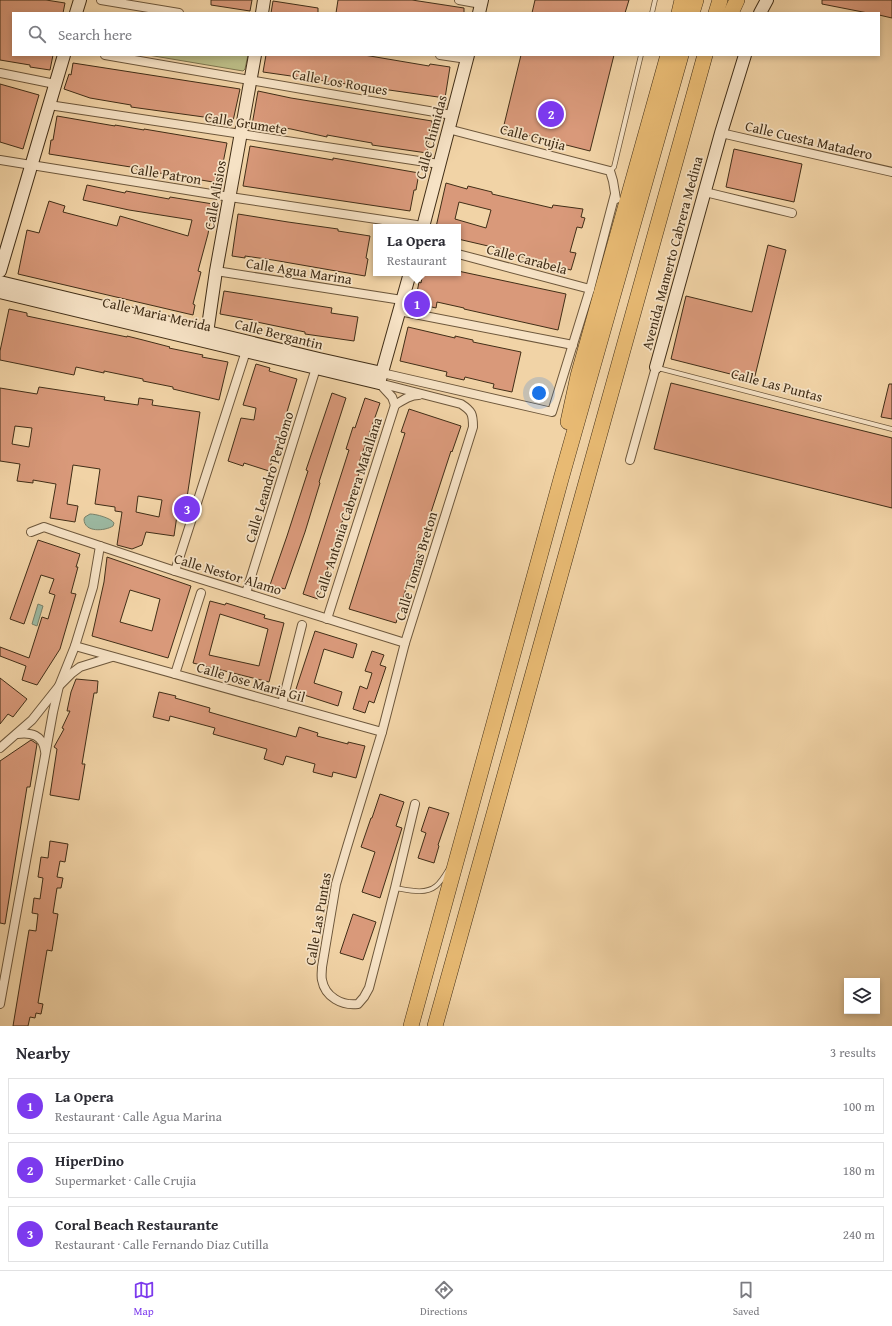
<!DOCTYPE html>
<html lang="en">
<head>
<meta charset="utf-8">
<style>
  :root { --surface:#fff; --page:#f7f7f7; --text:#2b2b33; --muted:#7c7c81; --line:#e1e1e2; --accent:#7c3aed }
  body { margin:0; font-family:"Gentium Book Plus",serif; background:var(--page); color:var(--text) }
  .controls { position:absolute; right:12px; bottom:12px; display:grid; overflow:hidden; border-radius:0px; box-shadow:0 2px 6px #0003 }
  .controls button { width:36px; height:36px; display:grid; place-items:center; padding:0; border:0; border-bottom:1px solid var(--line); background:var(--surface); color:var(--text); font:20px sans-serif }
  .you { position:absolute; left:539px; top:393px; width:14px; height:14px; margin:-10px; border:3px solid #fff; border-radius:50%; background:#1a73e8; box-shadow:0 0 0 6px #1a73e833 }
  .badge { display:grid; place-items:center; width:26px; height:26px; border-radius:50%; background:var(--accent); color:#fff; font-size:13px; font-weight:700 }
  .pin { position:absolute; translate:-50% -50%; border:2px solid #fff; box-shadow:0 1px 4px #0006 }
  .popup { position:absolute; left:373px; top:224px; width:88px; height:52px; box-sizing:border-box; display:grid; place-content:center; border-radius:0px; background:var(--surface); filter:drop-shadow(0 1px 3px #0005); font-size:13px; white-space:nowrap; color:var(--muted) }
  .popup b { font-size:15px; color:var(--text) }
  .popup::after { content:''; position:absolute; left:50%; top:100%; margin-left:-8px; border:8px solid transparent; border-top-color:var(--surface) }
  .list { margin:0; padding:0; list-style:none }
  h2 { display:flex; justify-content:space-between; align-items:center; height:52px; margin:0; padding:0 16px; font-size:17px }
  h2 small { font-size:13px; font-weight:400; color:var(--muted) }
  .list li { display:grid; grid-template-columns:26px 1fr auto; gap:12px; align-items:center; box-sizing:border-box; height:56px; margin:0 8px 8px; padding:0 8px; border:1px solid var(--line); border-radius:0px }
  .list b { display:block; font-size:15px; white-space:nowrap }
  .list p { margin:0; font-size:13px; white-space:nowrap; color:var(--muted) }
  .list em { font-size:13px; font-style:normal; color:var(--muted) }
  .icon { flex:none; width:22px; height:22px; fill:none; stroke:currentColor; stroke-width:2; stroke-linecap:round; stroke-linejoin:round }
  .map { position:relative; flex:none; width:892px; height:1026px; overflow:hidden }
  .search { position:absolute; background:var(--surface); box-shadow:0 2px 6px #0003; left:12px; right:12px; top:12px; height:44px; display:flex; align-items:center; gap:10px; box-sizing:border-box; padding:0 14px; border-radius:0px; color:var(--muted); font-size:15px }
  .sheet { height:244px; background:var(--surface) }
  nav { display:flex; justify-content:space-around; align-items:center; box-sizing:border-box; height:56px; border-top:1px solid var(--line); background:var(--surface); font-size:11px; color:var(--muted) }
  nav a { display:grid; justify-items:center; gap:2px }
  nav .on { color:var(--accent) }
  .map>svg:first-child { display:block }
  .green { fill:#bbbc86; stroke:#7e754e }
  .water { fill:#9cb9a2; stroke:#78816a }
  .building { fill:#d9997a; stroke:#412e17; fill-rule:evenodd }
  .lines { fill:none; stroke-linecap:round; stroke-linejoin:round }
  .lane-casing { stroke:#6d573b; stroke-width:5.5 }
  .street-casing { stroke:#6d573b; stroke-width:10 }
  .secondary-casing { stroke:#412e17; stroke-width:14 }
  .highway-casing { stroke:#412e17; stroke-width:16 }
  .lane { stroke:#f6e2c5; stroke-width:4 }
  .street { stroke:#f6e2c5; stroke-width:8 }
  .secondary { stroke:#f6e2c5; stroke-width:12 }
  .highway { stroke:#e8ba73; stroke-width:15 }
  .labels { text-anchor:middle; stroke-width:3.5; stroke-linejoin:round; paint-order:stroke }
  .street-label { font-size:14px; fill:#412e17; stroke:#f6e2c5 }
</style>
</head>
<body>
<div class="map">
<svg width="892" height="1026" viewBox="0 0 892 1026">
  <rect width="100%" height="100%" fill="#f1d3a6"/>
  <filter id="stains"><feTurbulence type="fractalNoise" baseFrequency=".005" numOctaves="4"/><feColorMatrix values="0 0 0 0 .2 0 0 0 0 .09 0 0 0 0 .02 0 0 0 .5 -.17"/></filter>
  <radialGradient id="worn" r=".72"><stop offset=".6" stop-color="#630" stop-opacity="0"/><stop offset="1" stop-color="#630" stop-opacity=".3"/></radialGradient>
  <polygon class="green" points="148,55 248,55 245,69 243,71"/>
  <g class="water">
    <path d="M90 514C96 514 111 518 114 523L113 526C105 531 84 533 84 519L85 517Z"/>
    <polygon points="38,604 43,606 37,626 32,624"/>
  </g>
  <g class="building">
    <polygon points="0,0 46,0 65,3 63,13 13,13 13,55 53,55 50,70 30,67 30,65 0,60"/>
    <polygon points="211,0 252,0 250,11 211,5"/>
    <polygon points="338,0 412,0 464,8 464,13 336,13"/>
    <polygon points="535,0 629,0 625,13 532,13"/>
    <polygon points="822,0 892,0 892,18 879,15 879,13 868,13 822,4"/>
    <polygon points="273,1 318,8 318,13 271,13"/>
    <polygon points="266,55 364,55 429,66 430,64 450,67 445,98 263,72"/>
    <polygon points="521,55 614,55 590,151 503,129"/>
    <polygon points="73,63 240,89 233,121 131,107 131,105 90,98 64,89 69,74 71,75"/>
    <polygon points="0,84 39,95 23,149 0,142"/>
    <polygon points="258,91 291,98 432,121 427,153 372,145 372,143 327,135 327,137 291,129 266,125 266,127 252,125"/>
    <polygon points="57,116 115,126 115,125 144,130 144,129 227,143 219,183 159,173 159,174 137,170 137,168 49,154 51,140 53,140"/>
    <polygon points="250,146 333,160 333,158 419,173 416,190 414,190 410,211 243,186"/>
    <polygon points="734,149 802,164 794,202 726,187"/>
    <path d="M446 183 467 189 468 186 492 192V194L552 208 553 205 583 209 581 217 585 218 582 228 577 227 570 252 576 253 571 270 500 251 501 249 458 239V227H436ZM459 202 491 210 486 228 455 219Z"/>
    <polygon points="87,185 125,193 126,191 169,199 170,197 213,204 208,234 198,271 201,272 193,304 195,305 193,315 18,274 27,230 39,233 49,201 65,206 63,212 117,226 120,216 188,236 192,220 129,210 83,200"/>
    <polygon points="238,214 288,222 338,229 338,231 370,236 366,258 368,259 365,276 273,260 245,256 245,258 232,256"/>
    <polygon points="768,245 786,250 754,380 671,359 686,296 752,312"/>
    <polygon points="458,271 566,294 558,330 464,309 464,308 437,302 436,308 415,303 419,282 421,283 423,273 458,273"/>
    <polygon points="224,291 332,308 331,313 358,317 354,341 305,334 305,332 252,321 253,320 220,314"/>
    <polygon points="9,309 27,313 27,316 127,337 127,336 143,340 170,347 169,348 203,355 202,357 228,362 219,400 173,389 173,387 143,381 143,379 104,371 104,373 76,367 74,375 0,360 0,351"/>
    <polygon points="408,327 455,338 455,336 473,340 473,342 521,352 512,392 493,388 494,384 465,377 464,380 446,376 447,372 400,361"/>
    <polygon points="256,364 270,368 269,371 297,379 269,471 244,463 243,466 228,461 241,418 254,420 256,408 243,405"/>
    <polygon points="671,383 892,438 892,508 654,449"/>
    <polygon points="889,384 892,384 892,419 881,417"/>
    <path d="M39 387 105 397 104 400 138 405 139 398 153 400 152 405 200 412 186 504 179 502 174 536 146 532 142 545 132 549 117 545 122 512 115 511V507L95 504 100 469 73 465 67 504 78 506 75 522 50 518 56 484 33 480V483L17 481 20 464 0 461V388L37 394ZM15 426 32 428 29 447 12 444ZM138 496 162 500 159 517 136 512Z"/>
    <polygon points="332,393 346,398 319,482 320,483 305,532 285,589 270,585 287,536 308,471 306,470"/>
    <polygon points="365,398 380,403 359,463 362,464 355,485 354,484 318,599 303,594 349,450 346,449 353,427 355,428"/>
    <polygon points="409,409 461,426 452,452 451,451 402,601 403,601 396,623 349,609 405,433 401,432"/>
    <polygon points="38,540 80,554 76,567 78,567 71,593 76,594 60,649 37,685 22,680 26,666 0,656 0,647 29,658 42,617 48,619 55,595 49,593 54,579 41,575 24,624 10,619"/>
    <path d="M107 557 191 586 168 658 92 636 104 582ZM130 590 160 599 152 631 120 622Z"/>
    <path d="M210 601 225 605 226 603 265 615 264 618 284 623 269 682 193 663ZM220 614 268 629 259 666 209 655Z"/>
    <polygon points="315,631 357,644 353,658 324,649 314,683 342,692 338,706 295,692"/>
    <polygon points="372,651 384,655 380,665 386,667 374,703 369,701 365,713 353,709 360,686 367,689 372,673 365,671"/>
    <polygon points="0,678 27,699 13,717 8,714 0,724"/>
    <polygon points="76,679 98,681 97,693 94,693 82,764 85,764 79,800 50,795 57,749 54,747 64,729 62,728 70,711 67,711 71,692"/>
    <polygon points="159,692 176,696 175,698 210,708 209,712 296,737 299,727 318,733 317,736 348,744 348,742 365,746 356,778 333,772 332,777 313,772 315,764 286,756 283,765 264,759 267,749 213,734 215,728 170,716 169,721 153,717"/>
    <polygon points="31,740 37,744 30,787 27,787 5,924 0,923 0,761"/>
    <polygon points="380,794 404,802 396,826 402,828 380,898 362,892 375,852 361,847 371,818 372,818"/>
    <polygon points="429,807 449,813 438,845 439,846 434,863 418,858 426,833 421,831"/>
    <polygon points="50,841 68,844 65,862 60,861 57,877 63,878 61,888 57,888 53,913 58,914 52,951 47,950 38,1003 43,1004 41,1014 36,1013 35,1018 30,1017 28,1026 13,1026 29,930 36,931 38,914 32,913 34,898 40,899 43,878 38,877 41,857 48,858"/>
    <polygon points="353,914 376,922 363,960 340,953"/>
  </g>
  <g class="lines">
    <defs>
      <g id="lane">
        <polyline points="652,13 655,0"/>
        <polyline points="610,171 614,167 641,55"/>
        <polyline points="658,368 892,429"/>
        <path d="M395 888C408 890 425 895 436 886 441 882 445 875 448 870"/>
      </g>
      <g id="street">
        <polyline points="101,0 179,13"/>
        <polyline points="459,0 481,4"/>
        <polyline points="105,55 452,115"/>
        <polyline points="440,55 467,59"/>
        <polyline points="0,73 55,84"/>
        <polyline points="49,105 439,164"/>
        <polyline points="448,129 610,171 613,181 616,199"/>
        <polyline points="721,133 892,172"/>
        <polyline points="0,160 230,197 423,226"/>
        <polyline points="705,192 792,213"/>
        <polyline points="458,254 590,289"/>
        <polyline points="216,271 402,300"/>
        <polyline points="399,311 573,345"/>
        <polyline points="382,373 552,412 590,289 615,194"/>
        <path d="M379 383 461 404C472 411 473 414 473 427L405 643 382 732 347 847 336 884 322 967C322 971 321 976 322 980 325 997 342 1006 358 1004L364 997 369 988 395 888 415 804"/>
        <polyline points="381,385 392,397 395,405"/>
        <path d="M395 405C403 400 410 395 419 395"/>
        <polyline points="630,460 656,367"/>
        <polyline points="31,532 44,527 58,532 175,571 405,643"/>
        <polyline points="175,571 247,348"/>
        <polyline points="246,593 316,368"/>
        <polyline points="327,619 395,405"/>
        <polyline points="75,646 382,732"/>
        <polyline points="175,674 201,593"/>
        <polyline points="282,704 302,625"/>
        <path d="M17 734C31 732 43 735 45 751"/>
        <polyline points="0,748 32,720 59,686 72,673 80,667 112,657"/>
        <polyline points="0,1004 53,712 59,686 75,646 93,587 100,546"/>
      </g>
      <g id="secondary">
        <polyline points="76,13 80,0"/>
        <polyline points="262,13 264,0"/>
        <polyline points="479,13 482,0"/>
        <polyline points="760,13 767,0"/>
        <polyline points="423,227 468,55"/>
        <polyline points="0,271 64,55"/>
        <polyline points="0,282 319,359 382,373"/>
        <polyline points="0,292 379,383 410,273"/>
        <polyline points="206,340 216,271 255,55"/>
        <polyline points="656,367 721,133 745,55"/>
      </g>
      <g id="highway">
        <polyline points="679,13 682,0"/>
        <polyline points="692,13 696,0"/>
        <polyline points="716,13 720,0"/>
        <polyline points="731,13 737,0"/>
        <polyline points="568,422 578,376 668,55"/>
        <polyline points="411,1026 561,479 681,55"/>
        <polyline points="435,1026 705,55"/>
      </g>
    </defs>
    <use href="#lane" class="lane-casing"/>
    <use href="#street" class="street-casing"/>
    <use href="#secondary" class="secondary-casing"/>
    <use href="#highway" class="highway-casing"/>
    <use href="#lane" class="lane"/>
    <use href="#street" class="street"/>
    <use href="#secondary" class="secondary"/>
    <use href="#highway" class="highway"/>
  </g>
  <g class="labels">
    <g class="street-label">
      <text transform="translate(340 82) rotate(10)" y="5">Calle Los Roques</text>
      <text transform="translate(246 123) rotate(9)" y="5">Calle Grumete</text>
      <text transform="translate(431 137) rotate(-75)" y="5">Calle Chimidas</text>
      <text transform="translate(533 137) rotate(15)" y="5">Calle Crujia</text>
      <text transform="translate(809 140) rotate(13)" y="5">Calle Cuesta Matadero</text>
      <text transform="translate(166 174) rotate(9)" y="5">Calle Patron</text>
      <text transform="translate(215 195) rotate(-80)" y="5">Calle Alisios</text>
      <text transform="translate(672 253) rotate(-75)" y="5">Avenida Mamerto Cabrera Medina</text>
      <text transform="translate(527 259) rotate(15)" y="5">Calle Carabela</text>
      <text transform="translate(299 271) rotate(9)" y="5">Calle Agua Marina</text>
      <text transform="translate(157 314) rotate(13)" y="5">Calle Maria Merida</text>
      <text transform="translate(279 334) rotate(14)" y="5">Calle Bergantin</text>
      <text transform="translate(777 385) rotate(15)" y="5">Calle Las Puntas</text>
      <text transform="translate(269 477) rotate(-73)" y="5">Calle Leandro Perdomo</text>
      <text transform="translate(348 508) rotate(-72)" y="5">Calle Antonia Cabrera Matallana</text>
      <text transform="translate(416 566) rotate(-73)" y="5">Calle Tomas Breton</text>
      <text transform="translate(228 574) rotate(17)" y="5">Calle Nestor Alamo</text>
      <text transform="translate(251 682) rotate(16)" y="5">Calle Jose Maria Gil</text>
      <text transform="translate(318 919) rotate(-80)" y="5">Calle Las Puntas</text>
    </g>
  </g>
  <rect width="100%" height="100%" filter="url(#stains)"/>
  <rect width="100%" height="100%" fill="url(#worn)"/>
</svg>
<div class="controls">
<button><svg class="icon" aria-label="layers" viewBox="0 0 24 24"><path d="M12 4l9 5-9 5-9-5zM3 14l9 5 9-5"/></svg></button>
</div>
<div class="you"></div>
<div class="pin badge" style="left:417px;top:304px">1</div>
<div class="popup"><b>La Opera</b>Restaurant</div>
<div class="pin badge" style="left:551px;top:114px">2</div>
<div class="pin badge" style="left:187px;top:509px">3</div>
<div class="search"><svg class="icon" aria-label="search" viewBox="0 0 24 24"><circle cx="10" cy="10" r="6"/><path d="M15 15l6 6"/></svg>Search here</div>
</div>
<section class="sheet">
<h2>Nearby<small>3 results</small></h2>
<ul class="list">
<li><span class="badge">1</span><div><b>La Opera</b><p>Restaurant · Calle Agua Marina</p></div><em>100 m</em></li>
<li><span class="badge">2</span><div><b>HiperDino</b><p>Supermarket · Calle Crujia</p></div><em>180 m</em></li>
<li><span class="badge">3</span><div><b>Coral Beach Restaurante</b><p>Restaurant · Calle Fernando Diaz Cutilla</p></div><em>240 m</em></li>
</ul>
</section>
<nav>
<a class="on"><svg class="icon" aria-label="map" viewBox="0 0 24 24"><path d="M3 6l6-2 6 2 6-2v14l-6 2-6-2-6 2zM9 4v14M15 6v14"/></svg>Map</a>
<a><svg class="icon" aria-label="directions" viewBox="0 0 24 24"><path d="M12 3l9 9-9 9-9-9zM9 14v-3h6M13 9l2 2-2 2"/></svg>Directions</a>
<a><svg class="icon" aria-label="saved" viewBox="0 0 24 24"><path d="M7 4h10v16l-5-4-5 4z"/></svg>Saved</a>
</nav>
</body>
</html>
